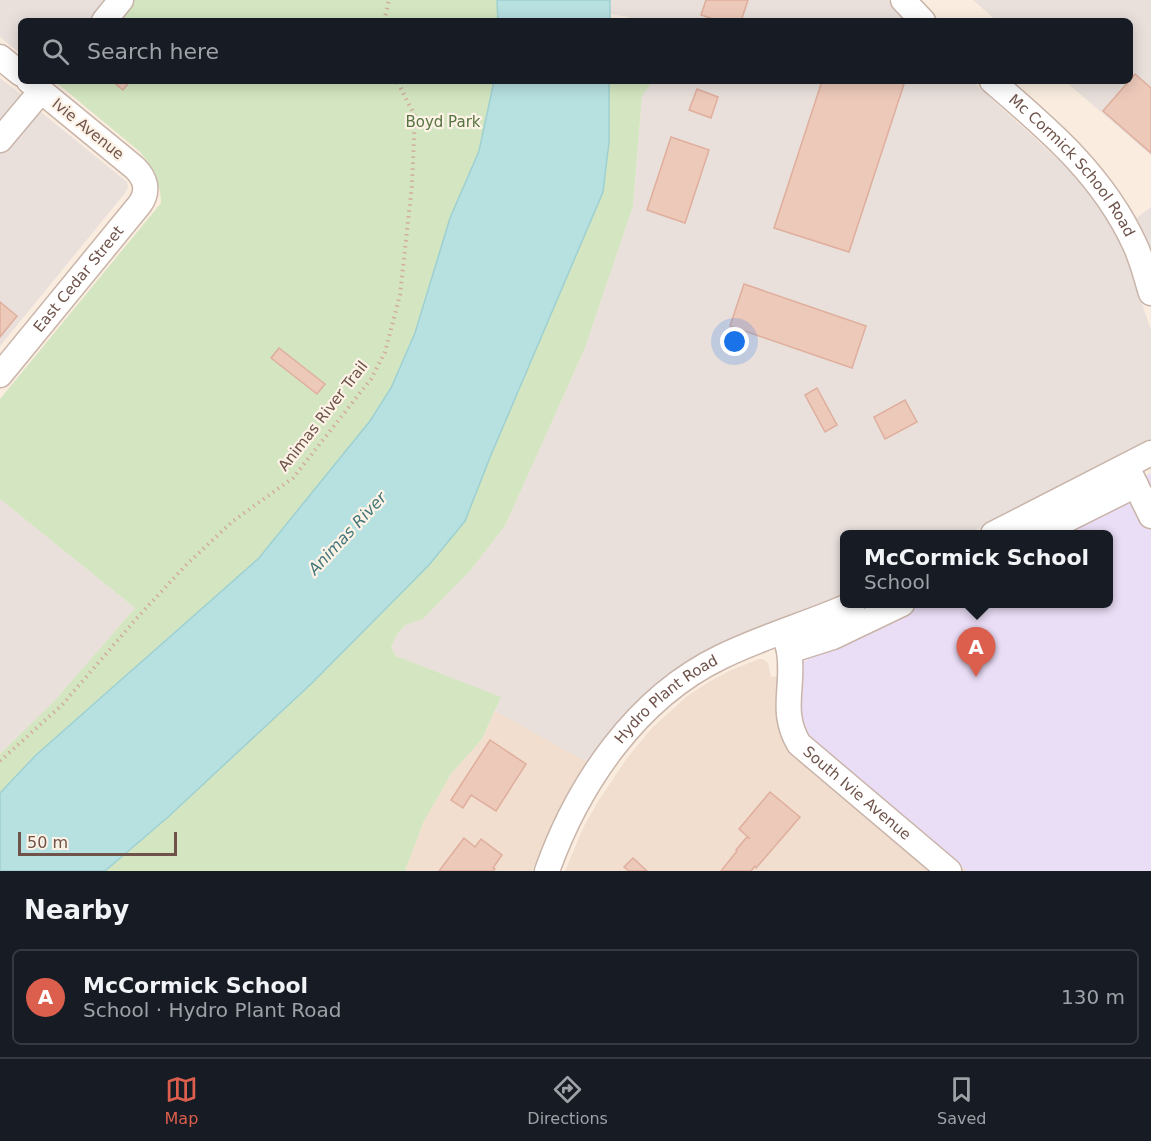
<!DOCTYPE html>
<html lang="en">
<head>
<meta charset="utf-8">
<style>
  :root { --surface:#171b24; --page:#242831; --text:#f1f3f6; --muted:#9ea1a6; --line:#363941; --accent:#dc5e4d }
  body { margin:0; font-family:"DejaVu Sans",sans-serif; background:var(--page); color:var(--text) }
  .scale { position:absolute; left:18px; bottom:15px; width:159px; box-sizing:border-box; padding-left:6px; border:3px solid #6f534a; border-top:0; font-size:16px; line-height:21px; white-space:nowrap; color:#6f534a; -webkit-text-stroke:4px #fdf2e6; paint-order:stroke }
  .you { position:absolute; left:735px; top:342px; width:21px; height:21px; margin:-15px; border:4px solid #fff; border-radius:50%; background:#1a73e8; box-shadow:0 0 0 9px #1a73e833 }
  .badge { display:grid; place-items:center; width:39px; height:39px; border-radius:50%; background:var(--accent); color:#fff; font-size:20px; font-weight:700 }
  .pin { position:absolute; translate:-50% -50px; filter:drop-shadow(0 2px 3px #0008) }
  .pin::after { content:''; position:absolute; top:32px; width:21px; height:18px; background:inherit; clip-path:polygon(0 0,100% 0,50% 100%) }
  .popup { position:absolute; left:840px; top:530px; width:273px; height:78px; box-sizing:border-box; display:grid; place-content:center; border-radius:9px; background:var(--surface); filter:drop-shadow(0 2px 4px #0005); font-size:20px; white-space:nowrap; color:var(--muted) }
  .popup b { font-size:22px; color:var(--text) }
  .popup::after { content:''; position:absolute; left:50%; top:100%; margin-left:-12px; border:12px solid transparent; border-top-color:var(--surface) }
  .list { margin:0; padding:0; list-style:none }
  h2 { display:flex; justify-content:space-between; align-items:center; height:78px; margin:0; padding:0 24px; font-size:26px }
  h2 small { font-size:20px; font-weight:400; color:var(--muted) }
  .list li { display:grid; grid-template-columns:39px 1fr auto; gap:18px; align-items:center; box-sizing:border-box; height:96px; margin:0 12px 12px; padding:0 12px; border:2px solid var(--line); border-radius:9px }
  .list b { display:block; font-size:22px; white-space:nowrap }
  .list p { margin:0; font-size:20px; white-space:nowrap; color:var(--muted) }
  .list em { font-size:20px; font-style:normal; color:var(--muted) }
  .icon { flex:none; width:33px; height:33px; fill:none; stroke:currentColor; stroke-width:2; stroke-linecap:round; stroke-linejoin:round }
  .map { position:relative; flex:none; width:1151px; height:871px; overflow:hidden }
  .search { position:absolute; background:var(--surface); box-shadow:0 3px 15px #0003; left:18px; right:18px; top:18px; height:66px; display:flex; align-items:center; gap:15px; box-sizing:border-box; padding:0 21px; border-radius:9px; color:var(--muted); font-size:22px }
  .sheet { height:186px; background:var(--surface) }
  nav { display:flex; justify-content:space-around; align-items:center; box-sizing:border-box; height:84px; border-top:2px solid var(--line); background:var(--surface); font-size:16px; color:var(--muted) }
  nav a { display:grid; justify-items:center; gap:3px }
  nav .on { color:var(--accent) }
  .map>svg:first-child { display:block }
  .residential { fill:#f1decf }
  .industrial { fill:#e9e0dc }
  .education { fill:#eaddf6 }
  .green { fill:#d4e6c1 }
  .water { fill:#b7e0e1; stroke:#9ed0d2; stroke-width:1.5 }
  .building { fill:#edc9ba; stroke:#dfae9c; stroke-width:1.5 }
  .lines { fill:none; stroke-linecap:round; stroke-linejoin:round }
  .minor-casing { stroke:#c9b4a9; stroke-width:27 }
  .path { stroke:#d1ad9e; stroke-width:4; stroke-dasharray:1.5 4.5; stroke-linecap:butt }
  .minor { stroke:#fff; stroke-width:24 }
  .labels { text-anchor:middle; stroke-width:4.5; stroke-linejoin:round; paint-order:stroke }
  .park-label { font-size:15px; fill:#567442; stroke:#fdf2e6 }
  .street-label { font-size:15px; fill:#6f534a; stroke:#fdf2e6 }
  .water-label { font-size:16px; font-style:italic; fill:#43777b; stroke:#fdf2e6 }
</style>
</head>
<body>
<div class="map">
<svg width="1151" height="871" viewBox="0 0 1151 871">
  <rect width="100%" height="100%" fill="#faede0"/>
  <g class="residential">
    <polygon points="759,659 763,659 768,663 771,677 777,676 776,665 802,660 798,693 817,747 967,871 565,871 584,826 599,800 627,758 652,728 686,697 707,683 729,671"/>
    <polygon points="495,711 589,763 558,813 532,871 405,871 424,821 451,774 482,739"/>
  </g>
  <g class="industrial">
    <polygon points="0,0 117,0 100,21 21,21 21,54 0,37"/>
    <polygon points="610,0 888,0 907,21 631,21 630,17 610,14"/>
    <polygon points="973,0 1151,0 1151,155 1065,81 1130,81 1130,21 997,21"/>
    <polygon points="0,78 25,98 0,128"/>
    <polygon points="653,81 972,81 1073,173 1092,194 1116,235 1126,257 1151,330 1151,440 1124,456 967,534 844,534 844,596 718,646 691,660 648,692 628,712 589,763 495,711 500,697 396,656 391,647 398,633 405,625 423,619 469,572 505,526 585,348 633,206 642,95"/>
    <polygon points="36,108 127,182 128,187 125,193 0,346 0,151"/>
    <polygon points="1151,207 1151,255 1135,219"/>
    <polygon points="0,499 135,608 56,699 0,754"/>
  </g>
  <polygon class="education" points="1151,473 1151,871 967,871 817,747 802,730 798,693 802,660 807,661 809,648 892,604 1108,604 1108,534 1029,534"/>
  <g class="green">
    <polygon points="127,0 497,0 498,21 110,21"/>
    <path d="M60 81H494L479 151 450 218 415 333 391 388 370 421 259 558 75 721 0 793V754L56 699 135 608 0 499V399L161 203C161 184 153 166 139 151L58 84Z"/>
    <polygon points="609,81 653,81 642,96 633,206 585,348 505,526 469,572 423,619 405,625 398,633 391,647 396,656 501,697 482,739 451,774 438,797 424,821 405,871 105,871 168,817 312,683 429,565 465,521 491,455 603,192 609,142"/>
  </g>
  <g class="water">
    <polygon points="497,0 610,0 610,21 498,21"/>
    <polygon points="494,81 609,81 609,142 603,192 491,455 465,521 429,565 312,683 168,817 105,871 0,871 0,793 36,755 259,558 370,421 391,388 415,333 450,218 479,151"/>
  </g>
  <g class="building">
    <polygon points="706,0 748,0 741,21 719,21 701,15"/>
    <polygon points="1135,74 1151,88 1151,153 1103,111"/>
    <polygon points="112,81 130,81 123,90"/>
    <polygon points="822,81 905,81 849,252 774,228"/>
    <polygon points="697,89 718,97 711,118 689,110"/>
    <polygon points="671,137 709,150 685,223 647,210"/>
    <polygon points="744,284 866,326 852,368 730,326"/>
    <polygon points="0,302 17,316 0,337"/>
    <polygon points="279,348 325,384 317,394 271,358"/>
    <polygon points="817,388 837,425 825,432 805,395"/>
    <polygon points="905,400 917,422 885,439 874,417"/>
    <polygon points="490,740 526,764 496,811 471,795 463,808 451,800"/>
    <polygon points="770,792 800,817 756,868 755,866 751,871 721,871 737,851 736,850 746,838 749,838 739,829"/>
    <polygon points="464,838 475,847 481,839 502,855 493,868 495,869 493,871 439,871"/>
    <polygon points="633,858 647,871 629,871 624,867"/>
  </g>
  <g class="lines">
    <defs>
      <g id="minor">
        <polyline points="903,0 923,21"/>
        <polyline points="104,21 121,0"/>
        <polyline points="0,57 21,74"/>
        <path id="s1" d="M992 81C1049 130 1103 175 1135 245 1142 260 1146 277 1151 293"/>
        <polyline points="0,140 41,91"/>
        <path id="s2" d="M0 375 140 204C149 191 146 179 135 168L29 81"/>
        <polyline points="1129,471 1151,516"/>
        <polyline points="993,534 1151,453"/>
        <polyline points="1038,534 1136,485"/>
        <path id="s3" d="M783 633C785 638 788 645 789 651 795 685 779 711 799 744L949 871"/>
        <polyline points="789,651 833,637 902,604"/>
        <path id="s4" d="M547 871C578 784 636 698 721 657 764 636 810 623 853 604"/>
      </g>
    </defs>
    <use href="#minor" class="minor-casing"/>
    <g class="path">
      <polyline points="384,21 389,0"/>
      <polyline points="0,761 62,705 136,619 186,565 233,521 293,478 371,379 385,352 400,295 412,185 415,116 397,81"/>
    </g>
    <use href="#minor" class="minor"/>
  </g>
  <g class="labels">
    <g class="park-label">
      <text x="443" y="127">Boyd Park</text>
    </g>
    <g class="street-label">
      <text transform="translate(88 129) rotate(39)" y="5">Ivie Avenue</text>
      <text dy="5" stroke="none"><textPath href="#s1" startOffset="117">Mc Cormick School Road</textPath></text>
      <text dy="5" stroke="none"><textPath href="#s2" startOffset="124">East Cedar Street</textPath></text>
      <text transform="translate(323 416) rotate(-52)" y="5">Animas River Trail</text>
      <text dy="5" stroke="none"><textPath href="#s4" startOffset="213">Hydro Plant Road</textPath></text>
      <text dy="5" stroke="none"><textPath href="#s3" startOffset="190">South Ivie Avenue</textPath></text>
    </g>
    <g class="water-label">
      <text transform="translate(347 533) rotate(-47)" y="6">Animas River</text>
    </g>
  </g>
</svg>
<div class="scale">50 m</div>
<div class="you"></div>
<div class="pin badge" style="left:976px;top:677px">A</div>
<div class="popup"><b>McCormick School</b>School</div>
<div class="search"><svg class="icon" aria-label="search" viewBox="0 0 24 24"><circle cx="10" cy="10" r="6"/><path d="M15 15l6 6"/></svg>Search here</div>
</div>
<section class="sheet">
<h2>Nearby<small></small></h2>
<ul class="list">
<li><span class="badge">A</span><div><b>McCormick School</b><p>School · Hydro Plant Road</p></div><em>130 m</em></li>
</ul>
</section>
<nav>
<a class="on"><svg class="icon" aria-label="map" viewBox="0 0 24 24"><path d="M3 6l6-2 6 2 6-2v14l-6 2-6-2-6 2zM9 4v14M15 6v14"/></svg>Map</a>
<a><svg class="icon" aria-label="directions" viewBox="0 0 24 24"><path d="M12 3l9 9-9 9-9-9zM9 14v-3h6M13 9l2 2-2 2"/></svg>Directions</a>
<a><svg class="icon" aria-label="saved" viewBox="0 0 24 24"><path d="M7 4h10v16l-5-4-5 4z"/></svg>Saved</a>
</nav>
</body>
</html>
